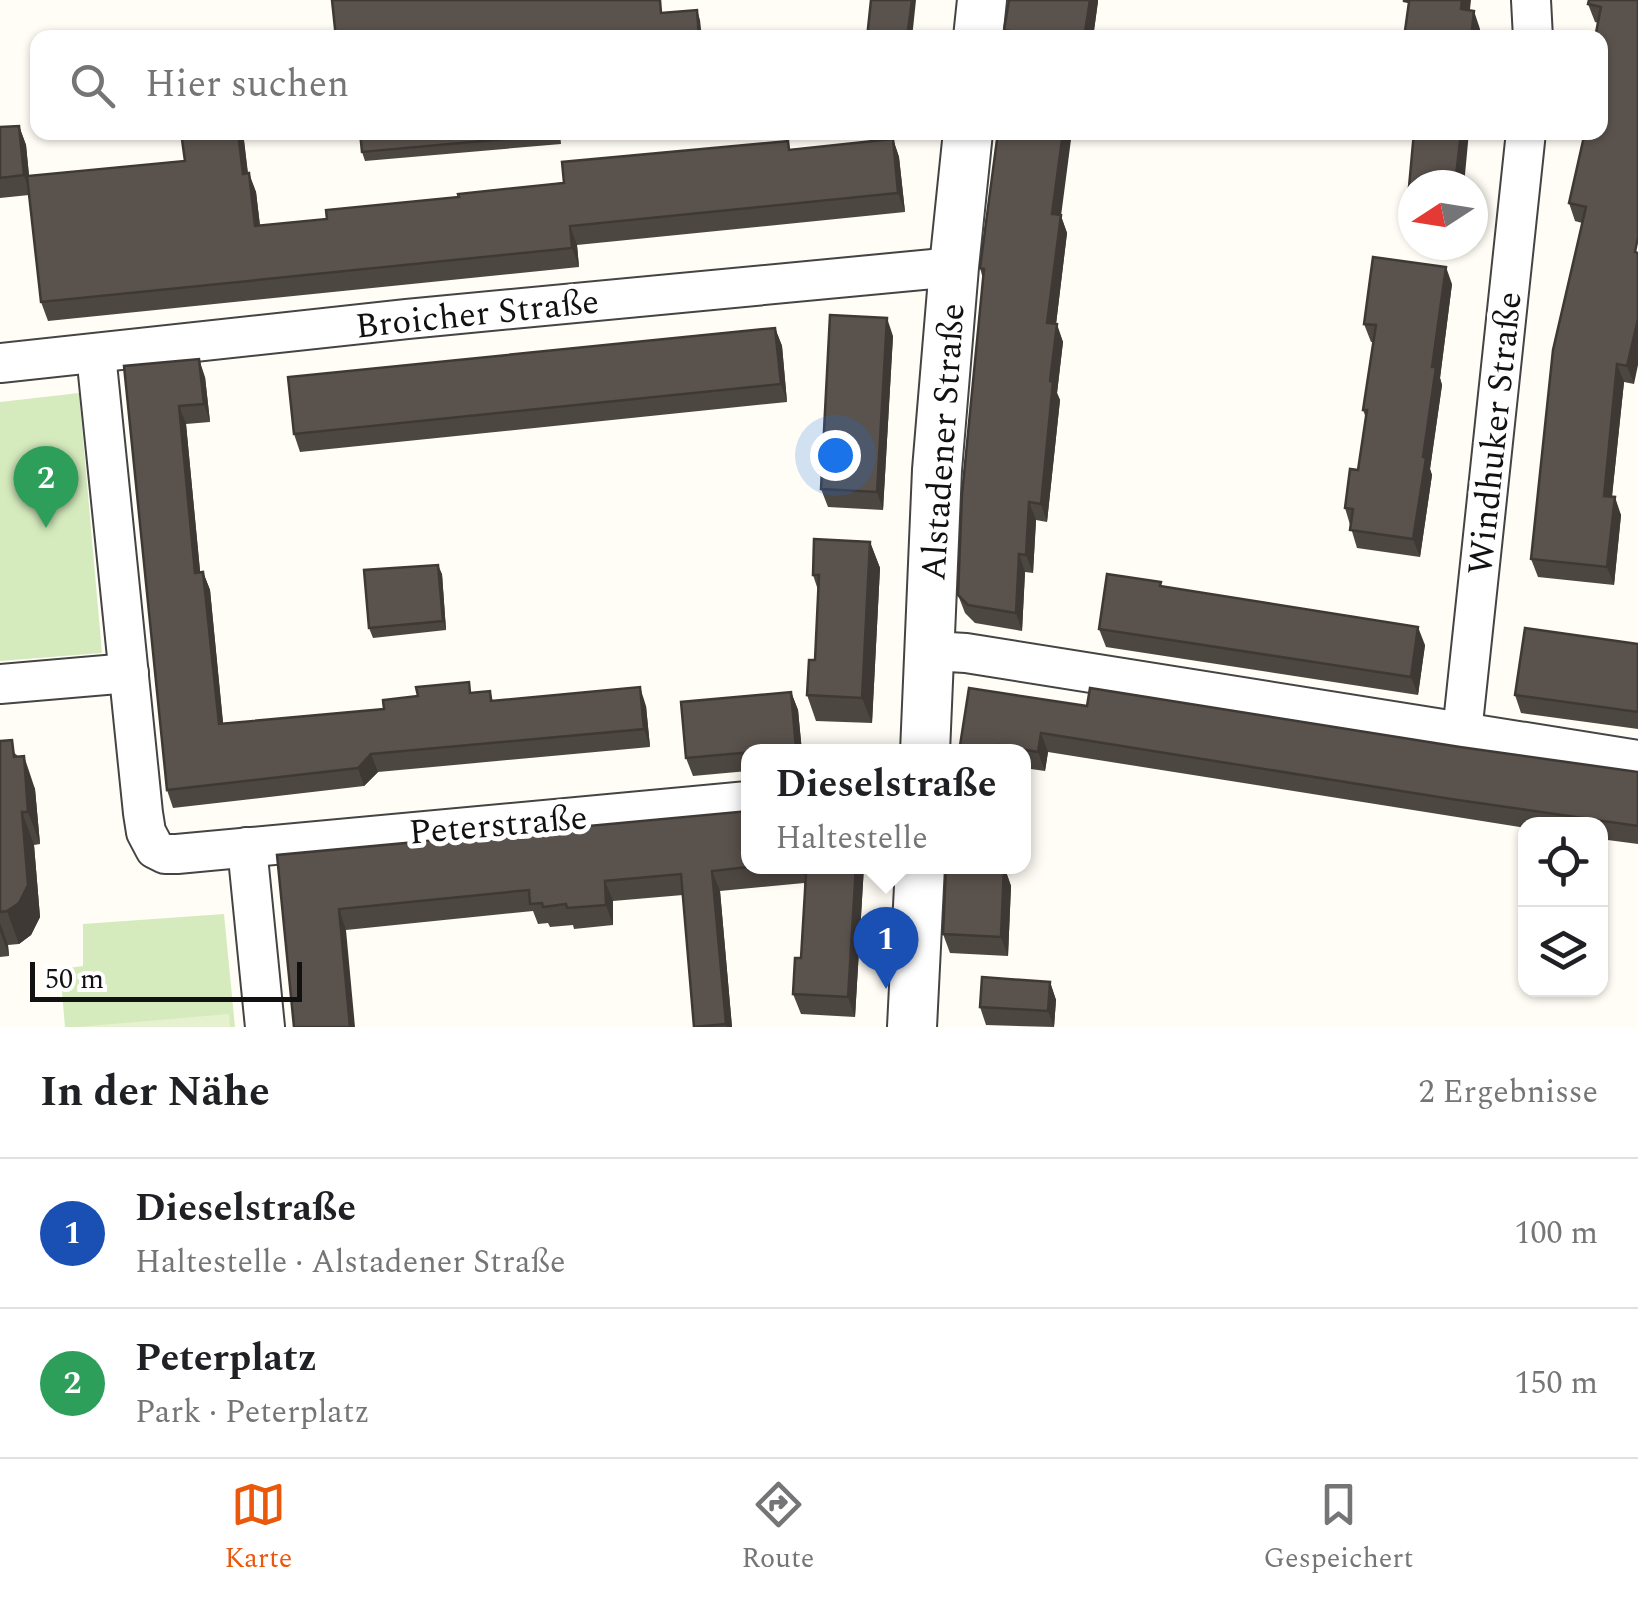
<!DOCTYPE html>
<html lang="de">
<head>
<meta charset="utf-8">
<style>
  :root { --surface:#fff; --page:#f6f6f6; --text:#202124; --muted:#757577; --line:#e0e0e0; --accent:#ea580c }
  body { margin:0; font-family:Spectral,serif; background:var(--page); color:var(--text) }
  .controls { position:absolute; right:30px; bottom:30px; display:grid; overflow:hidden; border-radius:20px; box-shadow:0 2px 8px #0004 }
  .controls button { width:90px; height:90px; display:grid; place-items:center; padding:0; border:0; border-bottom:2px solid var(--line); background:var(--surface); color:var(--text); font:50px sans-serif }
  .compass { position:absolute; left:1398px; top:170px; width:90px; height:90px; border-radius:50%; background:var(--surface); box-shadow:0 2px 8px #0004; rotate:258deg }
  .scale { position:absolute; left:30px; bottom:25px; width:272px; box-sizing:border-box; padding-left:10px; border:5px solid #111; border-top:0; font-size:28px; line-height:35px; white-space:nowrap; color:#111; -webkit-text-stroke:8px #fff; paint-order:stroke }
  .you { position:absolute; left:835px; top:455px; width:35px; height:35px; margin:-25px; border:8px solid #fff; border-radius:50%; background:#1a73e8; box-shadow:0 0 0 15px #1a73e833 }
  .badge { display:grid; place-items:center; width:65px; height:65px; border-radius:50%; background:var(--accent); color:#fff; font-size:32px; font-weight:700 }
  .pin { position:absolute; translate:-50% -82px; filter:drop-shadow(0 2px 5px #0008) }
  .pin::after { content:''; position:absolute; top:52px; width:35px; height:30px; background:inherit; clip-path:polygon(0 0,100% 0,50% 100%) }
  .popup { position:absolute; left:741px; top:744px; width:290px; height:130px; box-sizing:border-box; display:grid; place-content:center; border-radius:20px; background:var(--surface); filter:drop-shadow(0 2px 8px #0005); font-size:32px; white-space:nowrap; color:var(--muted) }
  .popup b { font-size:38px; color:var(--text) }
  .popup::after { content:''; position:absolute; left:50%; top:100%; margin-left:-20px; border:20px solid transparent; border-top-color:var(--surface) }
  .list { margin:0; padding:0; list-style:none }
  h2 { display:flex; justify-content:space-between; align-items:center; height:130px; margin:0; padding:0 40px; font-size:42px }
  h2 small { font-size:32px; font-weight:400; color:var(--muted) }
  .list li { display:grid; grid-template-columns:65px 1fr auto; gap:30px; align-items:center; box-sizing:border-box; height:150px; padding:0 40px; border-top:2px solid var(--line) }
  .list b { display:block; font-size:38px; white-space:nowrap }
  .list p { margin:0; font-size:32px; white-space:nowrap; color:var(--muted) }
  .list em { font-size:32px; font-style:normal; color:var(--muted) }
  .icon { flex:none; width:55px; height:55px; fill:none; stroke:currentColor; stroke-width:2; stroke-linecap:round; stroke-linejoin:round }
  .map { position:relative; flex:none; width:1638px; height:1027px; overflow:hidden }
  .search { position:absolute; background:var(--surface); box-shadow:0 2px 8px #0004; left:30px; right:30px; top:30px; height:110px; display:flex; align-items:center; gap:25px; box-sizing:border-box; padding:0 35px; border-radius:20px; color:var(--muted); font-size:38px }
  .sheet { height:430px; background:var(--surface) }
  nav { display:flex; justify-content:space-around; align-items:center; box-sizing:border-box; height:140px; border-top:2px solid var(--line); background:var(--surface); font-size:28px; color:var(--muted) }
  nav a { display:grid; justify-items:center; gap:5px }
  nav .on { color:var(--accent) }
  .map>svg:first-child { display:block }
  .green { fill:#d5ebbd }
  .pitch { fill:#e6f2cf }
  .lines { fill:none; stroke-linecap:round; stroke-linejoin:round }
  .minor-casing { stroke:#444; stroke-width:42 }
  .tertiary-casing { stroke:#444; stroke-width:52 }
  .minor { stroke:#fff; stroke-width:38 }
  .tertiary { stroke:#fff; stroke-width:48 }
  .wall { fill:#4d4742 }
  .shaded-wall { fill:#3f3936 }
  .building { fill:#5a524d; stroke:#3f3936; stroke-width:2.5 }
  .labels { text-anchor:middle; stroke-width:10; stroke-linejoin:round; paint-order:stroke }
  .street-label { font-size:35px; fill:#111; stroke:#fff }
</style>
</head>
<body>
<div class="map">
<svg width="1638" height="1027" viewBox="0 0 1638 1027">
  <rect width="100%" height="100%" fill="#fffdf5"/>
  <g class="green">
    <polygon points="79,393 102,653 0,661 0,402"/>
    <polygon points="224,914 235,1027 65,1027 60,969 83,966 83,924"/>
  </g>
  <polygon class="pitch" points="229,1014 230,1027 77,1027"/>
  <g class="lines">
    <defs>
      <g id="minor">
        <polyline points="1531,0 1533,38"/>
        <polyline points="96,354 143,813 146,832 155,849 165,854 177,854 748,801"/>
        <polyline points="0,363 407,319 954,267"/>
        <polyline points="931,651 966,653 1638,760"/>
        <polyline points="0,684 129,673"/>
        <polyline points="1462,733 1526,132"/>
        <polyline points="247,847 265,1027"/>
      </g>
      <g id="tertiary">
        <polyline points="978,38 982,0"/>
        <polyline points="925,752 937,470 954,267 968,132"/>
        <polyline points="912,1027 920,866"/>
      </g>
    </defs>
    <use href="#minor" class="minor-casing"/>
    <use href="#tertiary" class="tertiary-casing"/>
    <use href="#minor" class="minor"/>
    <use href="#tertiary" class="tertiary"/>
  </g>
  <g class="wall">
    <polygon points="1009,0 1098,0 1093,38 1007,38 1004,30"/>
    <polygon points="1638,0 1634,384 1624,382 1612,497 1621,515 1614,585 1538,577 1531,559 1582,223 1575,221 1569,203 1600,132 1598,23 1595,22 1588,4"/>
    <polygon points="19,126 26,145 29,176 185,161 181,134 179,132 243,132 248,173 256,192 260,225 327,219 459,197 792,149 893,139 899,157 905,212 577,245 579,267 48,321 41,302 29,195 0,198 0,127"/>
    <polygon points="360,132 560,132 561,144 365,161 362,152"/>
    <polygon points="1061,216 1067,233 1056,324 1063,342 1057,393 1060,400 1047,522 1036,520 1033,573 1025,572 1022,631 975,623 965,613 958,595 983,279 980,268"/>
    <polygon points="1452,284 1440,378 1442,385 1430,469 1432,475 1420,557 1357,548 1345,508 1358,470 1366,418 1363,410 1373,342 1371,342 1364,324"/>
    <polygon points="775,328 782,346 787,402 300,452 294,434"/>
    <polygon points="893,336 883,510 828,507 821,489"/>
    <polygon points="124,366 205,377 210,422 186,424 200,572 203,572 210,590 223,724 384,709 473,692 490,691 493,701 646,706 650,747 378,772 364,786 173,808 167,790"/>
    <polygon points="870,542 880,568 872,723 816,721 807,695 815,660 818,590 813,575"/>
    <polygon points="442,574 446,630 373,638 369,628"/>
    <polygon points="1162,586 1425,645 1418,695 1106,647 1099,629"/>
    <polygon points="1638,644 1638,729 1521,713 1515,695"/>
    <polygon points="791,692 798,710 802,752 748,752 748,771 693,776 686,758"/>
    <polygon points="1087,706 1460,747 1638,772 1638,844 1600,839 1600,824 1526,824 1526,828 1048,752 1045,771 1024,768 1024,752 959,752"/>
    <polygon points="0,741 18,756 35,789 40,844 34,845 40,917 31,935 19,944 8,945 9,956 0,957"/>
    <polygon points="277,855 748,866 864,866 855,1017 801,1014 793,994 801,958 805,887 804,883 720,891 732,1027 694,1027 683,895 613,901 613,925 574,929 573,925 550,927 548,923 538,924 533,911 346,930"/>
    <polygon points="1004,866 1011,886 1008,956 950,953 943,934"/>
    <polygon points="1050,982 1056,1000 1054,1027 986,1025 980,1007"/>
  </g>
  <g class="shaded-wall">
    <polygon points="912,0 916,0 912,38 907,38"/>
    <polygon points="1090,0 1098,0 1098,2 1093,38 1084,38"/>
    <polygon points="1462,0 1471,0 1468,27 1461,9"/>
    <polygon points="697,10 700,20 702,38 699,38"/>
    <polygon points="1474,11 1480,29 1480,38 1471,38"/>
    <polygon points="19,126 26,145 31,195 24,175"/>
    <polygon points="238,132 243,132 250,193 243,174"/>
    <polygon points="1063,132 1072,132 1061,216 1067,233 1054,341 1047,323 1052,214"/>
    <polygon points="1461,132 1469,132 1464,185 1455,185"/>
    <polygon points="893,139 899,157 905,212 898,193"/>
    <polygon points="249,173 256,192 262,244 255,226"/>
    <polygon points="570,226 577,245 579,267 572,248"/>
    <polygon points="1446,267 1452,284 1440,378 1442,385 1430,469 1432,475 1420,557 1413,539 1432,367"/>
    <polygon points="887,318 893,336 883,510 877,492"/>
    <polygon points="1638,319 1638,365 1634,384 1627,366"/>
    <polygon points="1057,324 1063,342 1057,393 1060,400 1047,522 1041,504 1050,381"/>
    <polygon points="775,328 782,346 787,402 781,384"/>
    <polygon points="199,359 205,377 210,422 204,404"/>
    <polygon points="1617,364 1624,382 1610,514 1604,496"/>
    <polygon points="179,406 186,424 202,591 195,573"/>
    <polygon points="1615,497 1621,515 1614,585 1607,567"/>
    <polygon points="1029,502 1036,520 1033,573 1026,555"/>
    <polygon points="870,542 880,568 872,723 862,698"/>
    <polygon points="1019,554 1025,572 1022,631 1016,613"/>
    <polygon points="438,565 442,574 446,630 443,621"/>
    <polygon points="203,572 210,590 225,742 219,724"/>
    <polygon points="1418,627 1425,645 1418,695 1411,677"/>
    <polygon points="640,687 646,706 650,747 644,729"/>
    <polygon points="791,692 798,710 802,752 798,752 796,748"/>
    <polygon points="1041,733 1048,752 1045,771 1038,752"/>
    <polygon points="371,754 378,772 364,786 358,768"/>
    <polygon points="24,756 35,789 40,844 28,812"/>
    <polygon points="22,812 34,845 40,917 31,935 19,944 7,911"/>
    <polygon points="856,866 864,866 855,1017 848,997"/>
    <polygon points="1004,866 1011,886 1008,956 1001,937"/>
    <polygon points="712,871 720,891 732,1027 727,1027 726,1024"/>
    <polygon points="605,881 613,901 613,925 606,905"/>
    <polygon points="339,909 346,930 355,1027 350,1027"/>
    <polygon points="0,923 8,945 9,956 0,931"/>
    <polygon points="1050,982 1056,1000 1054,1027 1048,1011"/>
  </g>
  <g class="building">
    <polygon points="332,0 660,0 661,13 697,10 699,38 336,38"/>
    <polygon points="871,0 912,0 907,38 867,38"/>
    <polygon points="1009,0 1090,0 1084,38 1015,38 1015,32 1004,30"/>
    <polygon points="1404,0 1462,0 1461,9 1474,11 1471,38 1404,38 1409,2 1404,1"/>
    <polygon points="1589,0 1638,0 1638,237 1635,252 1638,253 1638,319 1627,366 1617,364 1604,496 1615,497 1607,567 1531,559 1553,350 1586,207 1569,203 1585,132 1600,132 1600,38 1595,38 1601,7 1588,4"/>
    <polygon points="19,126 24,175 0,178 0,127"/>
    <polygon points="181,132 238,132 243,174 249,173 255,226 327,219 326,210 459,197 458,194 564,183 562,162 788,141 789,150 893,139 898,193 570,226 572,248 41,302 27,176 185,161"/>
    <polygon points="360,132 558,132 558,134 362,152"/>
    <polygon points="998,132 1063,132 1052,214 1061,215 1047,323 1057,324 1050,381 1053,382 1041,504 1029,502 1026,555 1019,554 1016,613 968,605 958,595 962,495 984,269 980,268"/>
    <polygon points="1414,132 1461,132 1455,185 1413,185 1413,188 1409,187"/>
    <polygon points="1373,257 1446,267 1432,367 1436,367 1423,457 1426,458 1413,539 1350,530 1353,509 1345,508 1350,469 1358,470 1367,410 1363,410 1376,325 1364,324"/>
    <polygon points="830,315 887,318 877,492 821,489"/>
    <polygon points="775,328 781,384 294,434 288,377"/>
    <polygon points="199,359 204,404 179,406 195,573 203,572 219,724 384,709 383,700 418,696 416,687 469,682 470,693 490,691 491,701 640,687 644,729 371,754 358,768 167,790 124,366"/>
    <polygon points="814,539 870,542 862,698 807,695 809,660 815,660 819,575 813,575"/>
    <polygon points="438,565 443,621 369,628 364,570"/>
    <polygon points="1107,574 1161,582 1160,586 1418,627 1411,677 1099,629"/>
    <polygon points="1525,628 1638,644 1638,712 1515,695"/>
    <polygon points="969,688 1087,706 1090,688 1460,747 1638,772 1638,826 1451,799 1041,733 1038,752 998,745 998,752 959,752"/>
    <polygon points="791,692 796,748 686,758 681,702"/>
    <polygon points="12,740 14,757 24,756 28,812 22,812 28,885 19,903 7,911 0,912 0,741"/>
    <polygon points="748,811 748,866 757,866 712,871 726,1024 694,1027 681,874 605,881 606,905 567,908 566,904 543,907 542,903 530,904 529,890 339,909 350,1027 294,1027 277,855"/>
    <polygon points="801,866 856,866 848,997 793,994 795,958 801,958 806,874 800,873"/>
    <polygon points="946,866 1004,866 1001,937 943,934"/>
    <polygon points="982,977 1050,982 1048,1011 980,1007"/>
  </g>
  <g class="labels">
    <g class="street-label">
      <text transform="translate(477 313) rotate(-6)" y="12">Broicher Straße</text>
      <text transform="translate(1494 433) rotate(-84)" y="12">Windhuker Straße</text>
      <text transform="translate(942 442) rotate(-86)" y="12">Alstadener Straße</text>
      <text transform="translate(498 824) rotate(-5)" y="12">Peterstraße</text>
    </g>
  </g>
</svg>
<div class="controls">
<button><svg class="icon" aria-label="locate" viewBox="0 0 24 24"><circle cx="12" cy="12" r="6"/><path d="M12 2v4M12 18v4M2 12h4M18 12h4"/></svg></button>
<button><svg class="icon" aria-label="layers" viewBox="0 0 24 24"><path d="M12 4l9 5-9 5-9-5zM3 14l9 5 9-5"/></svg></button>
</div>
<svg class="compass" viewBox="-18 -18 36 36"><path d="M0-13l5 13h-10z" fill="#e53935"/><path d="M0 13l5-13h-10z" fill="#757577"/></svg>
<div class="scale">50 m</div>
<div class="you"></div>
<div class="pin badge" style="left:886px;top:989px;background:#1a4fb4">1</div>
<div class="popup"><b>Dieselstraße</b>Haltestelle</div>
<div class="pin badge" style="left:46px;top:528px;background:#2e9e5b">2</div>
<div class="search"><svg class="icon" aria-label="search" viewBox="0 0 24 24"><circle cx="10" cy="10" r="6"/><path d="M15 15l6 6"/></svg>Hier suchen</div>
</div>
<section class="sheet">
<h2>In der Nähe<small>2 Ergebnisse</small></h2>
<ul class="list">
<li><span class="badge" style="background:#1a4fb4">1</span><div><b>Dieselstraße</b><p>Haltestelle · Alstadener Straße</p></div><em>100 m</em></li>
<li><span class="badge" style="background:#2e9e5b">2</span><div><b>Peterplatz</b><p>Park · Peterplatz</p></div><em>150 m</em></li>
</ul>
</section>
<nav>
<a class="on"><svg class="icon" aria-label="map" viewBox="0 0 24 24"><path d="M3 6l6-2 6 2 6-2v14l-6 2-6-2-6 2zM9 4v14M15 6v14"/></svg>Karte</a>
<a><svg class="icon" aria-label="directions" viewBox="0 0 24 24"><path d="M12 3l9 9-9 9-9-9zM9 14v-3h6M13 9l2 2-2 2"/></svg>Route</a>
<a><svg class="icon" aria-label="saved" viewBox="0 0 24 24"><path d="M7 4h10v16l-5-4-5 4z"/></svg>Gespeichert</a>
</nav>
</body>
</html>
